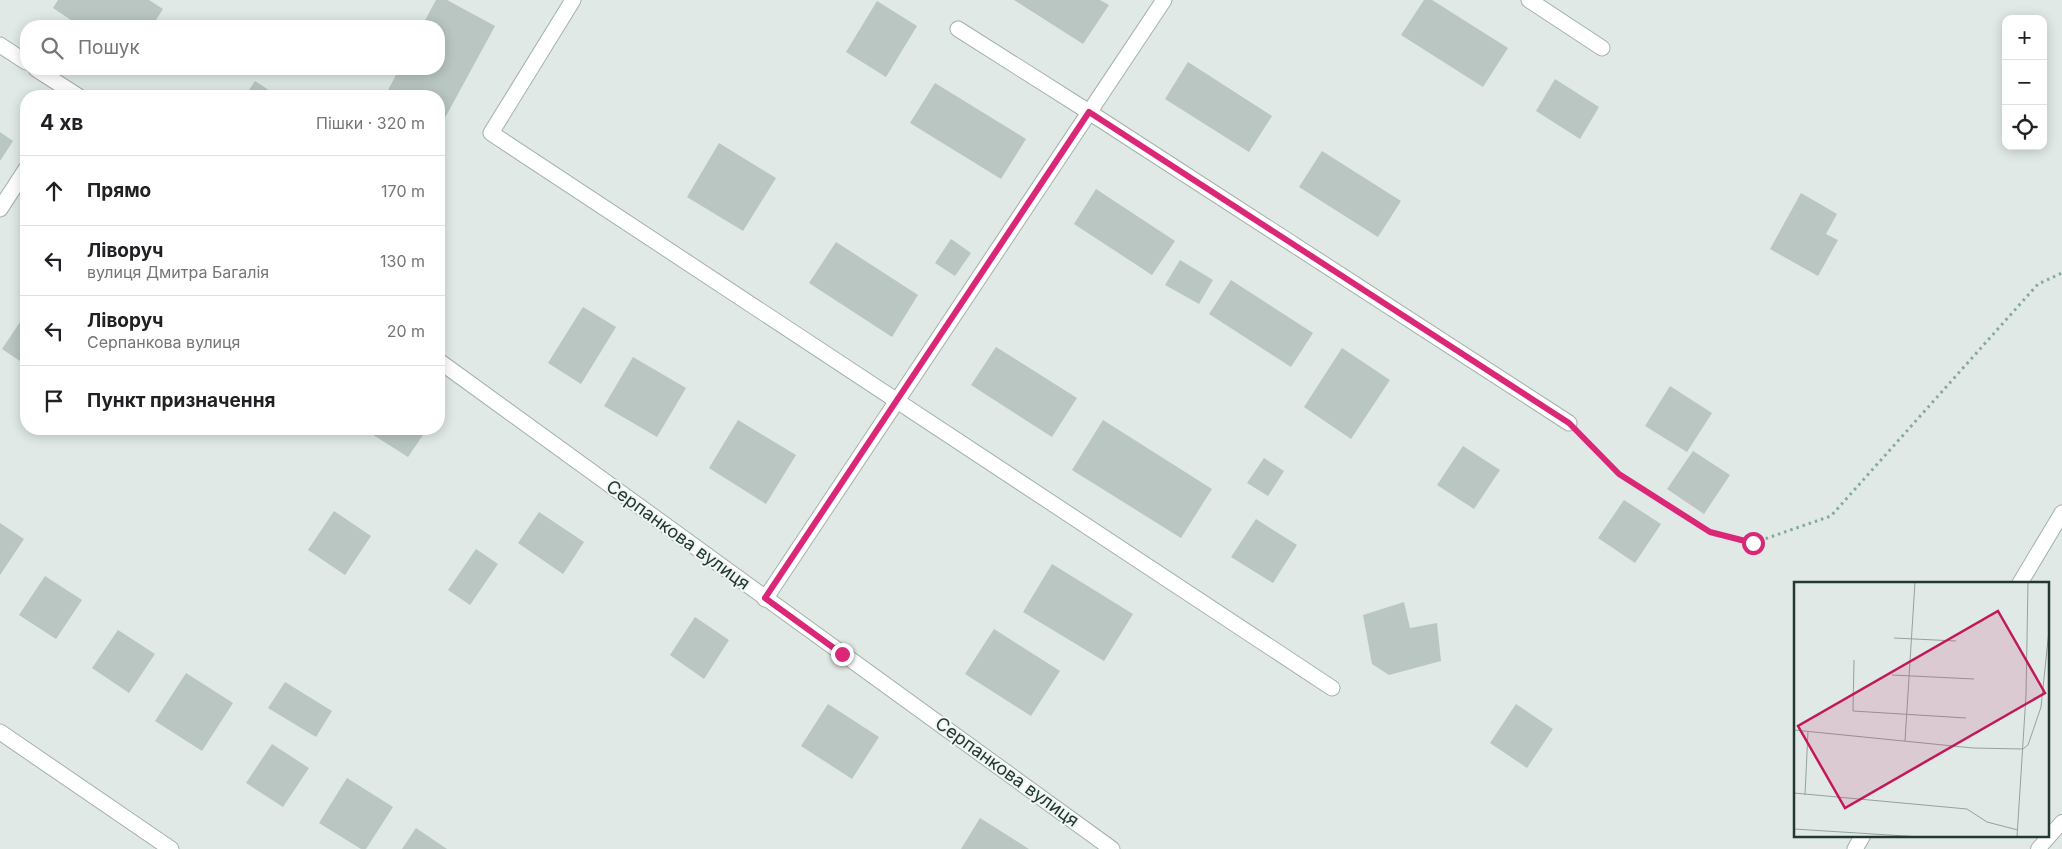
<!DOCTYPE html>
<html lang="uk">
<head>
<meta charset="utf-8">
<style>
  :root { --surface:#fff; --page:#f2f2f2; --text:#202124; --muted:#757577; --line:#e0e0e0 }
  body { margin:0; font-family:Inter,sans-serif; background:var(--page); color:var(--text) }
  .controls { position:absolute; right:15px; top:15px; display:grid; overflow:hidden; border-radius:10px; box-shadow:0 2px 12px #0003 }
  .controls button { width:45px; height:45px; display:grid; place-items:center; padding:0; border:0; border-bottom:1px solid var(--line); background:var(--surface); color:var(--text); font:25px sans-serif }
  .stop { position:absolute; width:15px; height:15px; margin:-11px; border:4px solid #db2777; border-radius:50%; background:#fff }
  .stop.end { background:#db2777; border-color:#fff; box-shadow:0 1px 5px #0008 }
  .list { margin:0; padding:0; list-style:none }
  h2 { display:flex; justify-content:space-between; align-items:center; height:65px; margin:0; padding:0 20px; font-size:21px }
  h2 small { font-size:16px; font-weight:400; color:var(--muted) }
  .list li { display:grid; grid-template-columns:32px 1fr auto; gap:15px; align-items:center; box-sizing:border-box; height:70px; padding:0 20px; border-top:1px solid var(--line) }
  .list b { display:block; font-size:19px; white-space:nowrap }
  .list p { margin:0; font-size:16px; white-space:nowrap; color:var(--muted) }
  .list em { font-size:16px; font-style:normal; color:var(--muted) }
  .icon { flex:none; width:28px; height:28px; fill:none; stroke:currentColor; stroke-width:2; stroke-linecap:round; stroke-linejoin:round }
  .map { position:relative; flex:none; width:2062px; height:849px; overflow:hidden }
  .search { position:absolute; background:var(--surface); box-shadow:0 2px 12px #0003; left:20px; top:20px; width:425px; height:55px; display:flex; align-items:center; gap:12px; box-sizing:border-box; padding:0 18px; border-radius:20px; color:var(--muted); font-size:19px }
  .panel { position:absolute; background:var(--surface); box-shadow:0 2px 12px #0003; left:20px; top:90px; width:425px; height:345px; border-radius:20px }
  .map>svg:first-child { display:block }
  .building { fill:#b9c6c1 }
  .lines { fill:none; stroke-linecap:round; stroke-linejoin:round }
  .lane-casing { stroke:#a4b0ac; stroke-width:16 }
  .street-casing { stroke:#a4b0ac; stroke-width:17 }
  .path { stroke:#84a99e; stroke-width:3; stroke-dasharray:2.5 4; stroke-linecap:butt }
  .lane { stroke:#fff; stroke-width:14 }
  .street { stroke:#fff; stroke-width:15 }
  .route { stroke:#db2777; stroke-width:6 }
  .labels { text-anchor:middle; stroke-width:4; stroke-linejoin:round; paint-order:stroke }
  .street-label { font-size:18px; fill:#233832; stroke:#f0f6f3 }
  .inset-road { fill:none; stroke:#94a29d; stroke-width:1 }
  .view { fill:#c2185b; fill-opacity:0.15; stroke:#c2185b; stroke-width:2.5 }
  .inset-edge { fill:none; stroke:#233832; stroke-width:2.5 }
</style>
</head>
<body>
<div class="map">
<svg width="2062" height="849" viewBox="0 0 2062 849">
  <rect width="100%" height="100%" fill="#e0e9e5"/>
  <g class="building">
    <polygon points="58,0 149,0 163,9 152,26 80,26 53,8"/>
    <polygon points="436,0 447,0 495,26 440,127 439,127 439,96 385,96 399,69 439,69 439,26 422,26"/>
    <polygon points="1014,0 1100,0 1109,5 1083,44"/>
    <polygon points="1424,0 1432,0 1508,48 1483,87 1401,35"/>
    <polygon points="877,1 917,26 886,77 846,52"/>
    <polygon points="1188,62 1272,116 1249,152 1165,99"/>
    <polygon points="1555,79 1599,107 1580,139 1536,111"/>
    <polygon points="255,81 278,96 245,96"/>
    <polygon points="935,83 1026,139 1001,179 910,123"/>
    <polygon points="0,132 13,141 0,161"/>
    <polygon points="719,143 776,178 743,231 687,197"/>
    <polygon points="1322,151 1401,201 1378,237 1299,187"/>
    <polygon points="1096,189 1175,241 1152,275 1074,224"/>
    <polygon points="1801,193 1837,214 1826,234 1838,240 1818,276 1770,249"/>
    <polygon points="951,239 971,253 955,276 935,263"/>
    <polygon points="836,242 918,295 892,337 809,283"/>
    <polygon points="1180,260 1213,280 1199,304 1165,285"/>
    <polygon points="1231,280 1313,333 1291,367 1209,314"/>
    <polygon points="583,307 616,327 581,384 548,363"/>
    <polygon points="26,313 26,365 2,349"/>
    <polygon points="996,347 1077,398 1052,437 971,385"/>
    <polygon points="1342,348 1390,380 1351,439 1304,407"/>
    <polygon points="633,357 686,388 657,437 604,406"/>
    <polygon points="1670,386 1712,413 1687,452 1645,426"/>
    <polygon points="738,420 796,455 766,504 709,468"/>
    <polygon points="1103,420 1212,489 1181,538 1072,470"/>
    <polygon points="368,429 427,429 408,457 367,431"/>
    <polygon points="1463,446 1500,470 1474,509 1437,485"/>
    <polygon points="1693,451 1730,475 1704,514 1667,489"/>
    <polygon points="1264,458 1284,471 1268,496 1247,483"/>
    <polygon points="1624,500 1661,524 1635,563 1598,538"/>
    <polygon points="334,511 371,536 345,575 308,550"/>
    <polygon points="539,512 584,542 563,574 518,543"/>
    <polygon points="1256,519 1297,545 1273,583 1231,557"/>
    <polygon points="0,523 24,539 0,575"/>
    <polygon points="476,549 498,564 470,605 448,590"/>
    <polygon points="1052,564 1133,614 1104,661 1023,612"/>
    <polygon points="45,576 82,600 56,639 19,615"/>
    <polygon points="1404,602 1410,628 1437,623 1441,661 1389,675 1372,664 1363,615"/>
    <polygon points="695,617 729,640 704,679 670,655"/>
    <polygon points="994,629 1060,671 1031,716 965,674"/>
    <polygon points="118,630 155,654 129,693 92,668"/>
    <polygon points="186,673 233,703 202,751 155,721"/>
    <polygon points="285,682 332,711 316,737 268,708"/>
    <polygon points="828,704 879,737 852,779 801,746"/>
    <polygon points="1516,704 1553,729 1527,768 1490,743"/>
    <polygon points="272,744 309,768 283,807 246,783"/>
    <polygon points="347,778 393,807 366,849 361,849 319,823"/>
    <polygon points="980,818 1029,849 961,849"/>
    <polygon points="416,828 447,849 402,849"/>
  </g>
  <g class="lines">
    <defs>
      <polyline id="lane" points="2038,849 2062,822"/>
      <g id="street">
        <polyline points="573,0 491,133 1332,688"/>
        <polyline points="1529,0 1602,48"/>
        <polyline points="958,29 1089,112 1569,423"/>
        <polyline points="0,45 26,62"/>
        <polyline points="36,69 78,96"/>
        <polyline points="0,209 26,169"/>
        <polyline points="439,361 1112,849"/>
        <polyline points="2020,583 2062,513"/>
        <polyline points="765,599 1164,0"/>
        <polyline points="0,732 171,849"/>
        <polyline points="1855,849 1863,835"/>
      </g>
    </defs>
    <use href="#lane" class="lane-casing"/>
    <use href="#street" class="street-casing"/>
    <polyline class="path" points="1585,439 1619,474 1710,532 1753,543 1831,516 2038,284 2062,273"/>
    <use href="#lane" class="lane"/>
    <use href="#street" class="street"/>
  </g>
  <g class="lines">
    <polyline class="route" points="842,654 765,598 1089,112 1569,423 1619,474 1710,532 1753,543"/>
  </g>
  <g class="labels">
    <g class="street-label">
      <text transform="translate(678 535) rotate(36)" y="6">Серпанкова вулиця</text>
      <text transform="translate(1007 772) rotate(36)" y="6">Серпанкова вулиця</text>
    </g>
  </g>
  <g transform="translate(1794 582)">
    <rect width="255" height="255" fill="#e0e9e5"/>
    <path class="inset-road" d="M100 56 162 59M60 78 59 129 172 136M98 93 180 97M0 148 179 166 229 167M111 159 121 0M229 167 234 163 247 125 255 48M0 211 173 227 193 240 224 248M11 213 14 149M0 247 127 255M223 255 232 113 234 0"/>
    <path class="view" d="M204 29 251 111 51 226 4 144Z"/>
    <rect width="255" height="255" class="inset-edge"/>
  </g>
</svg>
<div class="controls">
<button>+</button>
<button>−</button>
<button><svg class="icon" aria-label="locate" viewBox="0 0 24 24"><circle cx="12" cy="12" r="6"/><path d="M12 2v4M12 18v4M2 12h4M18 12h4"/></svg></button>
</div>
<div class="stop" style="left:1753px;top:543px"></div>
<div class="stop end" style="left:842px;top:654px"></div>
<div class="search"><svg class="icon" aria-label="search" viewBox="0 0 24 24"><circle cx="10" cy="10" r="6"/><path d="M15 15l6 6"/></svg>Пошук</div>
<section class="panel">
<h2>4 хв<small>Пішки · 320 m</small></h2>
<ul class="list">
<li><svg class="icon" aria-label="ahead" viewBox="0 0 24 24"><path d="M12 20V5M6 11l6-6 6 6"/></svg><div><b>Прямо</b></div><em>170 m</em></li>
<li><svg class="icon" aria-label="left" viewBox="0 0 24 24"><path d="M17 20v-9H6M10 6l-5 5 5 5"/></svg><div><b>Ліворуч</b><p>вулиця Дмитра Багалія</p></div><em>130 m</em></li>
<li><svg class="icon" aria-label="left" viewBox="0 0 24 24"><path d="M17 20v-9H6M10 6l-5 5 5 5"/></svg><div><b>Ліворуч</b><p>Серпанкова вулиця</p></div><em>20 m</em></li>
<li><svg class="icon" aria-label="arrive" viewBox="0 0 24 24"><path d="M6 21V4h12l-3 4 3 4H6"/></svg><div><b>Пункт призначення</b></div></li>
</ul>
</section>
</div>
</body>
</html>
